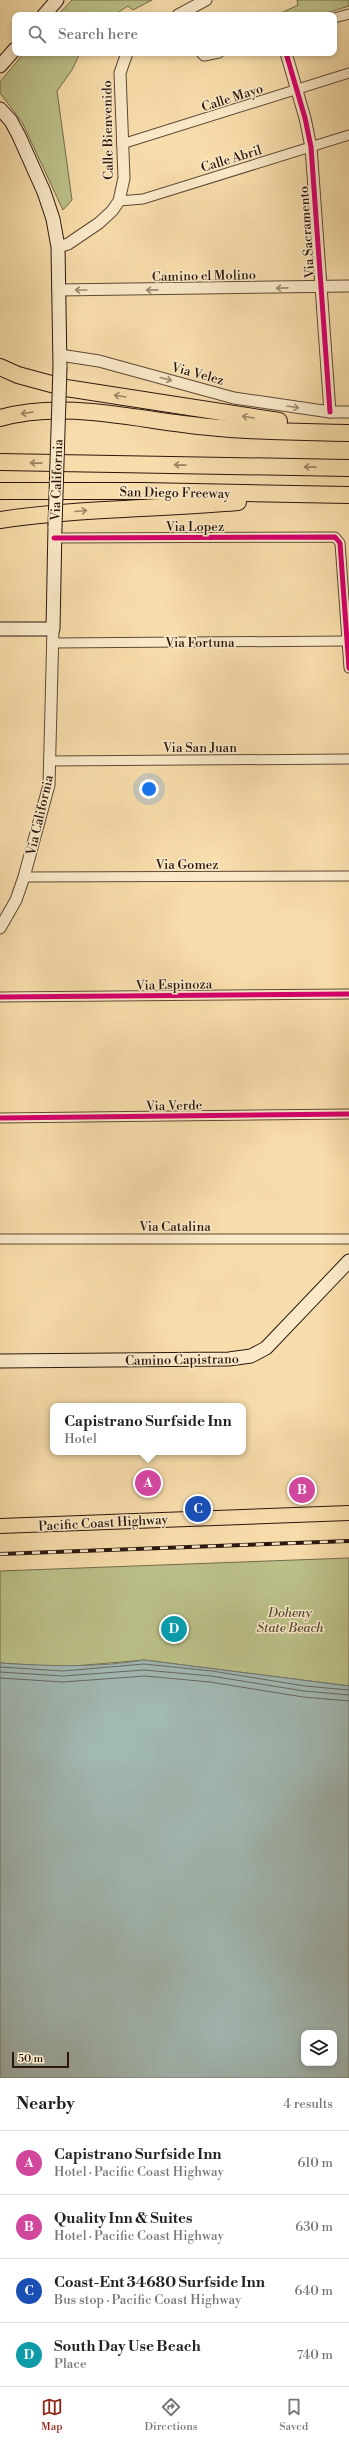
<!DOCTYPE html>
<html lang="en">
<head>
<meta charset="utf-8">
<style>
  :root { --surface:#fff; --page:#f6f6f6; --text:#222; --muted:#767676; --line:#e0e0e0; --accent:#8f2418 }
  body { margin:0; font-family:"Libre Bodoni",serif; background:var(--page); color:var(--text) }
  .controls { position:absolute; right:12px; bottom:12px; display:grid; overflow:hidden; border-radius:8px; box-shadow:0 2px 6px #0003 }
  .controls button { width:36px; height:36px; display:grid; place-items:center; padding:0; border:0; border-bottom:1px solid var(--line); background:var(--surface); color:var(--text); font:20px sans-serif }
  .scale { position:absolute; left:12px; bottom:10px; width:57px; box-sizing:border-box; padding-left:4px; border:2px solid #2b160e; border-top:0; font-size:11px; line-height:14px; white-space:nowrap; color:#2b160e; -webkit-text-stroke:3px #fae9c8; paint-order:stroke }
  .you { position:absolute; left:149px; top:789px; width:14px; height:14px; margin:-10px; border:3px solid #fff; border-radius:50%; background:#1a73e8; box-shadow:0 0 0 6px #1a73e833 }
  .badge { display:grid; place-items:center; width:26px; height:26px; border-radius:50%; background:var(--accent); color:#fff; font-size:13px; font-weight:700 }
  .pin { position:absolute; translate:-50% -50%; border:2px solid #fff; box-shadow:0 1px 4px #0006 }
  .popup { position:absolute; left:50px; top:1403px; width:196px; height:52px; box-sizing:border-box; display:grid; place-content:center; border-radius:8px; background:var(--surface); filter:drop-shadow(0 1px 3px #0005); font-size:13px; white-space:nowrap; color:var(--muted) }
  .popup b { font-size:15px; color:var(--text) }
  .popup::after { content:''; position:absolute; left:50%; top:100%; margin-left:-8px; border:8px solid transparent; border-top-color:var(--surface) }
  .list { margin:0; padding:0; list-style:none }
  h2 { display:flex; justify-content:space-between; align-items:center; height:52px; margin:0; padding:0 16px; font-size:17px }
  h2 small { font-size:13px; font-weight:400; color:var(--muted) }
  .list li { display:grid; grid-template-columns:26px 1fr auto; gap:12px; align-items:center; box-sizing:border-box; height:64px; padding:0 16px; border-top:1px solid var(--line) }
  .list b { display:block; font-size:15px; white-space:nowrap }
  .list p { margin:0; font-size:13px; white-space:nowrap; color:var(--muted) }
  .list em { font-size:13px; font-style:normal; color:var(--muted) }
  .icon { flex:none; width:22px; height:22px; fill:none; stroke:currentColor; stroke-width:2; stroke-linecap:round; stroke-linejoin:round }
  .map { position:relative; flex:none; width:349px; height:2078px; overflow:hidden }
  .search { position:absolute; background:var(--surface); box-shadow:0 2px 6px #0003; left:12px; right:12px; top:12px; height:44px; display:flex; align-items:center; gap:10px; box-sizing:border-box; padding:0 14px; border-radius:8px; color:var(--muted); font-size:15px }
  .sheet { height:308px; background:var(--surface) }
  nav { display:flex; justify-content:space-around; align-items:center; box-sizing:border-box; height:56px; border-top:1px solid var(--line); background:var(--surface); font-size:11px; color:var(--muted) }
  nav a { display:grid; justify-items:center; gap:2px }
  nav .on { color:var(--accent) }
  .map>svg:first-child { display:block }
  .green { fill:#bcc189; stroke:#746c4c }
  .water { fill:#a2b9b4; stroke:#727872; fill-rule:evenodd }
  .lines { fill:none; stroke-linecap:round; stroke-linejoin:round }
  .shore { stroke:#666861; stroke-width:1 }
  .minor-casing { stroke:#5e4835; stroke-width:11 }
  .tertiary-casing { stroke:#5e4835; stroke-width:13 }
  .secondary-casing { stroke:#2b160e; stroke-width:15 }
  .primary-casing { stroke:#2b160e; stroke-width:16 }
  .motorway-casing { stroke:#2b160e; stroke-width:18 }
  .minor { stroke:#fae9c8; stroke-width:9 }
  .tertiary { stroke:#fae9c8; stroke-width:11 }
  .secondary { stroke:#fae9c8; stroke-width:13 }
  .primary { stroke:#f7ddab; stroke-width:14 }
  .motorway { stroke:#f7ddab; stroke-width:16 }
  .rail-casing { stroke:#2b160e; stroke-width:4 }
  .rail { stroke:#fae9c8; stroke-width:2.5; stroke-dasharray:8; stroke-linecap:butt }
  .secondary-bridge-casing { stroke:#2b160e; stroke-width:15; stroke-linecap:butt }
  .secondary-bridge { stroke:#fae9c8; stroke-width:13 }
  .cycleway-casing { stroke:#fae9c8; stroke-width:8 }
  .cycleway { stroke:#d6006c; stroke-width:5 }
  .oneway { stroke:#9d8a74 }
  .oneway2 { stroke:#9b8364 }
  .labels { text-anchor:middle; stroke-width:3; stroke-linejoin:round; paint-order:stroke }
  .street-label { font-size:13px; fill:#2b160e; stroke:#fae9c8 }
  .park-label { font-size:13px; font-style:italic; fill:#564933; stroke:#fae9c8 }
</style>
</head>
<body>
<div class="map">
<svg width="349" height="2078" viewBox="0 0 349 2078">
  <rect width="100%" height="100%" fill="#f7ddab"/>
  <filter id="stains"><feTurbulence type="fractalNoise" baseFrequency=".005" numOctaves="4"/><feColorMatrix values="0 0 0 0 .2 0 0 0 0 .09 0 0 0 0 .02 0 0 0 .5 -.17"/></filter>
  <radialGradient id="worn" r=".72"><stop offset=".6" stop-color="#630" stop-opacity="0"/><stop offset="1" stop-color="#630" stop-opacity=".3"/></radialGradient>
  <g class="green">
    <polygon points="72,0 152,0 133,10 128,6 114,15 58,15"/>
    <polygon points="297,0 349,0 349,6 320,15 277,15 298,5"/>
    <polygon points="24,53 80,53 72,70 57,91 72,200 63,210 22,122 0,93 0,82"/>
    <polygon points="349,1558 349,1686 144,1660 63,1667 0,1663 0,1571"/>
  </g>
  <path class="water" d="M144 1660 349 1686V2078H0V1663C48 1666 96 1668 144 1660ZM304 2033H334V2063H304Z"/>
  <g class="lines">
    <g class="shore">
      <polyline points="0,1667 63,1671 144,1664 212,1671 305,1686 349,1690"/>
      <polyline points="0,1672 63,1676 144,1670 211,1676 304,1691 349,1695"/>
      <polyline points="0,1678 63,1682 145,1676 210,1682 303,1697 349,1701"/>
    </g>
    <defs>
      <g id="minor">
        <polyline points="334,18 349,14"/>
        <polyline points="201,53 204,56 219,53"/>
        <polyline points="122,144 349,73"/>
        <polyline points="119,201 143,199 349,135"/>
        <polyline points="54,538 335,537 340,543 349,668"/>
        <polyline points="52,643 347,641"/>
        <polyline points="50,761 349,759"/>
        <polyline points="24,877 349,876"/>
        <polyline points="0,997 349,994"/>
        <polyline points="0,1118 349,1114"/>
        <polyline points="0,1239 349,1239"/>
      </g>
      <g id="tertiary">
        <polyline points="178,15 206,0"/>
        <polyline points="286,53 305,118 311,147 330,412"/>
        <polyline points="58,247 68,244 99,223 112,211 119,201 124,178 120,73 127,53"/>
        <polyline points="58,290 349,286"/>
        <polyline points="60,355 99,361 234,398 330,412 349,412"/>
        <polyline points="0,928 16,900 24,877 49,785 53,629"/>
      </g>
      <g id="secondary">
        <polyline points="44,15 57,0"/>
        <polyline points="0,66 15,49"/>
        <polyline points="0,109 11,121 19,136 44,192 53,219 58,247 60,367"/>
        <polyline points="0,629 53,629 55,526"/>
        <polyline points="0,1361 229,1359 251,1356 266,1348 349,1261"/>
      </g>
      <polyline id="primary" points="0,1526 349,1513"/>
      <g id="motorway">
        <polyline points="0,367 18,375 66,388 279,421"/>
        <path d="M0 418C68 399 140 421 209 427 255 432 302 432 349 433"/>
        <polyline points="0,462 349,468"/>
        <polyline points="0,491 143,491 349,495"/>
        <path d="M0 520C79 508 159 509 238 502"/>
      </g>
    </defs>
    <use href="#minor" class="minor-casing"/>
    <use href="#tertiary" class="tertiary-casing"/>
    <use href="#secondary" class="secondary-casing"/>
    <use href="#primary" class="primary-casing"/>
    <use href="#motorway" class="motorway-casing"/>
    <use href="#minor" class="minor"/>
    <use href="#tertiary" class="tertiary"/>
    <use href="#secondary" class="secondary"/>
    <use href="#primary" class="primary"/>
    <use href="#motorway" class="motorway"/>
    <defs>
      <polyline id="rail" points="0,1554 349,1541"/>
    </defs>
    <use href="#rail" class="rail-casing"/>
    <use href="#rail" class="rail"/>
    <defs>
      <polyline id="secondary-bridge" points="55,526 60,367"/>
    </defs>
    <use href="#secondary-bridge" class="secondary-bridge-casing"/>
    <use href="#secondary-bridge" class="secondary-bridge"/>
    <defs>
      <g id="cycleway">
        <polyline points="286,53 305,118 311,147 330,412"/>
        <polyline points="54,538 335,537 340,543 349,668"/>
        <polyline points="0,997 349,994"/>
        <polyline points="0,1118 349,1114"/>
      </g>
    </defs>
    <use href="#cycleway" class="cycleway-casing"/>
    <use href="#cycleway" class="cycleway"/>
  </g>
  <defs><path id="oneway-shaft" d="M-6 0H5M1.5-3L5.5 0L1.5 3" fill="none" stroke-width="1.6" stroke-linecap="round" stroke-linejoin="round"/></defs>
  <g class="oneway">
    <use href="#oneway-shaft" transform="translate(282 288) rotate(179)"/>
    <use href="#oneway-shaft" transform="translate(81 290) rotate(-180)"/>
    <use href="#oneway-shaft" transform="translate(152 290) rotate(179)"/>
    <use href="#oneway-shaft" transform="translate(166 379) rotate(15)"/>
    <use href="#oneway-shaft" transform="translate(293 407) rotate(9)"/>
  </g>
  <g class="oneway2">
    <use href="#oneway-shaft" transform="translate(120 396) rotate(-171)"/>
    <use href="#oneway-shaft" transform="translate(27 413) rotate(171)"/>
    <use href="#oneway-shaft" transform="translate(248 417) rotate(-171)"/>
    <use href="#oneway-shaft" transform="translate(36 463) rotate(-179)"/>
    <use href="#oneway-shaft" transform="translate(180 465) rotate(-179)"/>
    <use href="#oneway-shaft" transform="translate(310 467) rotate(-179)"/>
    <use href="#oneway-shaft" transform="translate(81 511) rotate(-5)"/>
  </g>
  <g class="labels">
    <g class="street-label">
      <text transform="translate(232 97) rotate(-18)" y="5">Calle Mayo</text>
      <text transform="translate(107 130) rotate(-91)" y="5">Calle Bienvenido</text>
      <text transform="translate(231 158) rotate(-17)" y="5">Calle Abril</text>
      <text transform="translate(306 232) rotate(-94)" y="5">Via Sacramento</text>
      <text transform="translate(204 275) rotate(-1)" y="5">Camino el Molino</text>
      <text transform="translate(198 373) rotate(15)" y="5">Via Velez</text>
      <text transform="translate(56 480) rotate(-88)" y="5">Via California</text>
      <text transform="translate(175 492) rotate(1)" y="5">San Diego Freeway</text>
      <text x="195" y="531">Via Lopez</text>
      <text x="200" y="647">Via Fortuna</text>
      <text x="200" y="752">Via San Juan</text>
      <text transform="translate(39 815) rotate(-77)" y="5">Via California</text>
      <text x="187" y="869">Via Gomez</text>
      <text transform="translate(174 984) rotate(-1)" y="5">Via Espinoza</text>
      <text transform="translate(174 1105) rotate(-1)" y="5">Via Verde</text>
      <text x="175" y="1231">Via Catalina</text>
      <text transform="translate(182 1359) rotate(-1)" y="5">Camino Capistrano</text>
      <text transform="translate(103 1522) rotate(-3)" y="5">Pacific Coast Highway</text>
    </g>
    <g class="park-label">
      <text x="290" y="1617">Doheny<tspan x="290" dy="15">State Beach</tspan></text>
    </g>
  </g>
  <rect width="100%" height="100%" filter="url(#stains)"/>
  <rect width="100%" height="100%" fill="url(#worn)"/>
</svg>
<div class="controls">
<button><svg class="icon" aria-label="layers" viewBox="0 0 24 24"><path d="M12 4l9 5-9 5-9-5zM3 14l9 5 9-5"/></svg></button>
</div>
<div class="scale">50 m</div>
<div class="you"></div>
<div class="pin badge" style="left:148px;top:1483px;background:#d1479c">A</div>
<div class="popup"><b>Capistrano Surfside Inn</b>Hotel</div>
<div class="pin badge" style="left:302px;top:1490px;background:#d1479c">B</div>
<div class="pin badge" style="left:198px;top:1509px;background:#1a4fb4">C</div>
<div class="pin badge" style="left:174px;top:1629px;background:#0f9aa8">D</div>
<div class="search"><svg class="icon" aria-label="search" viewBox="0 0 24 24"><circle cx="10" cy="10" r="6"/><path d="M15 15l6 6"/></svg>Search here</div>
</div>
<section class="sheet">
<h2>Nearby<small>4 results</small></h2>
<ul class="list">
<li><span class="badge" style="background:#d1479c">A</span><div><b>Capistrano Surfside Inn</b><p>Hotel · Pacific Coast Highway</p></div><em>610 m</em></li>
<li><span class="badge" style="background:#d1479c">B</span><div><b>Quality Inn &amp; Suites</b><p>Hotel · Pacific Coast Highway</p></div><em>630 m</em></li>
<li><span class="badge" style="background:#1a4fb4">C</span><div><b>Coast-Ent 34680 Surfside Inn</b><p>Bus stop · Pacific Coast Highway</p></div><em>640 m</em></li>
<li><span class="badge" style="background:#0f9aa8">D</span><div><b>South Day Use Beach</b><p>Place</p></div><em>740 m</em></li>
</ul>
</section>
<nav>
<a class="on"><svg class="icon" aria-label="map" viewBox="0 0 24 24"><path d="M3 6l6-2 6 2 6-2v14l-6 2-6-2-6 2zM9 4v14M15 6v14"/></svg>Map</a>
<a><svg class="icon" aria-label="directions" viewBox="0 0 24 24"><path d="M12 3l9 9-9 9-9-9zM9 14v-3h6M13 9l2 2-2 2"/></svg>Directions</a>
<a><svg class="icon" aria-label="saved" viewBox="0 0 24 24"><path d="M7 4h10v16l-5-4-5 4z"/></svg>Saved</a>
</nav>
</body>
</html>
